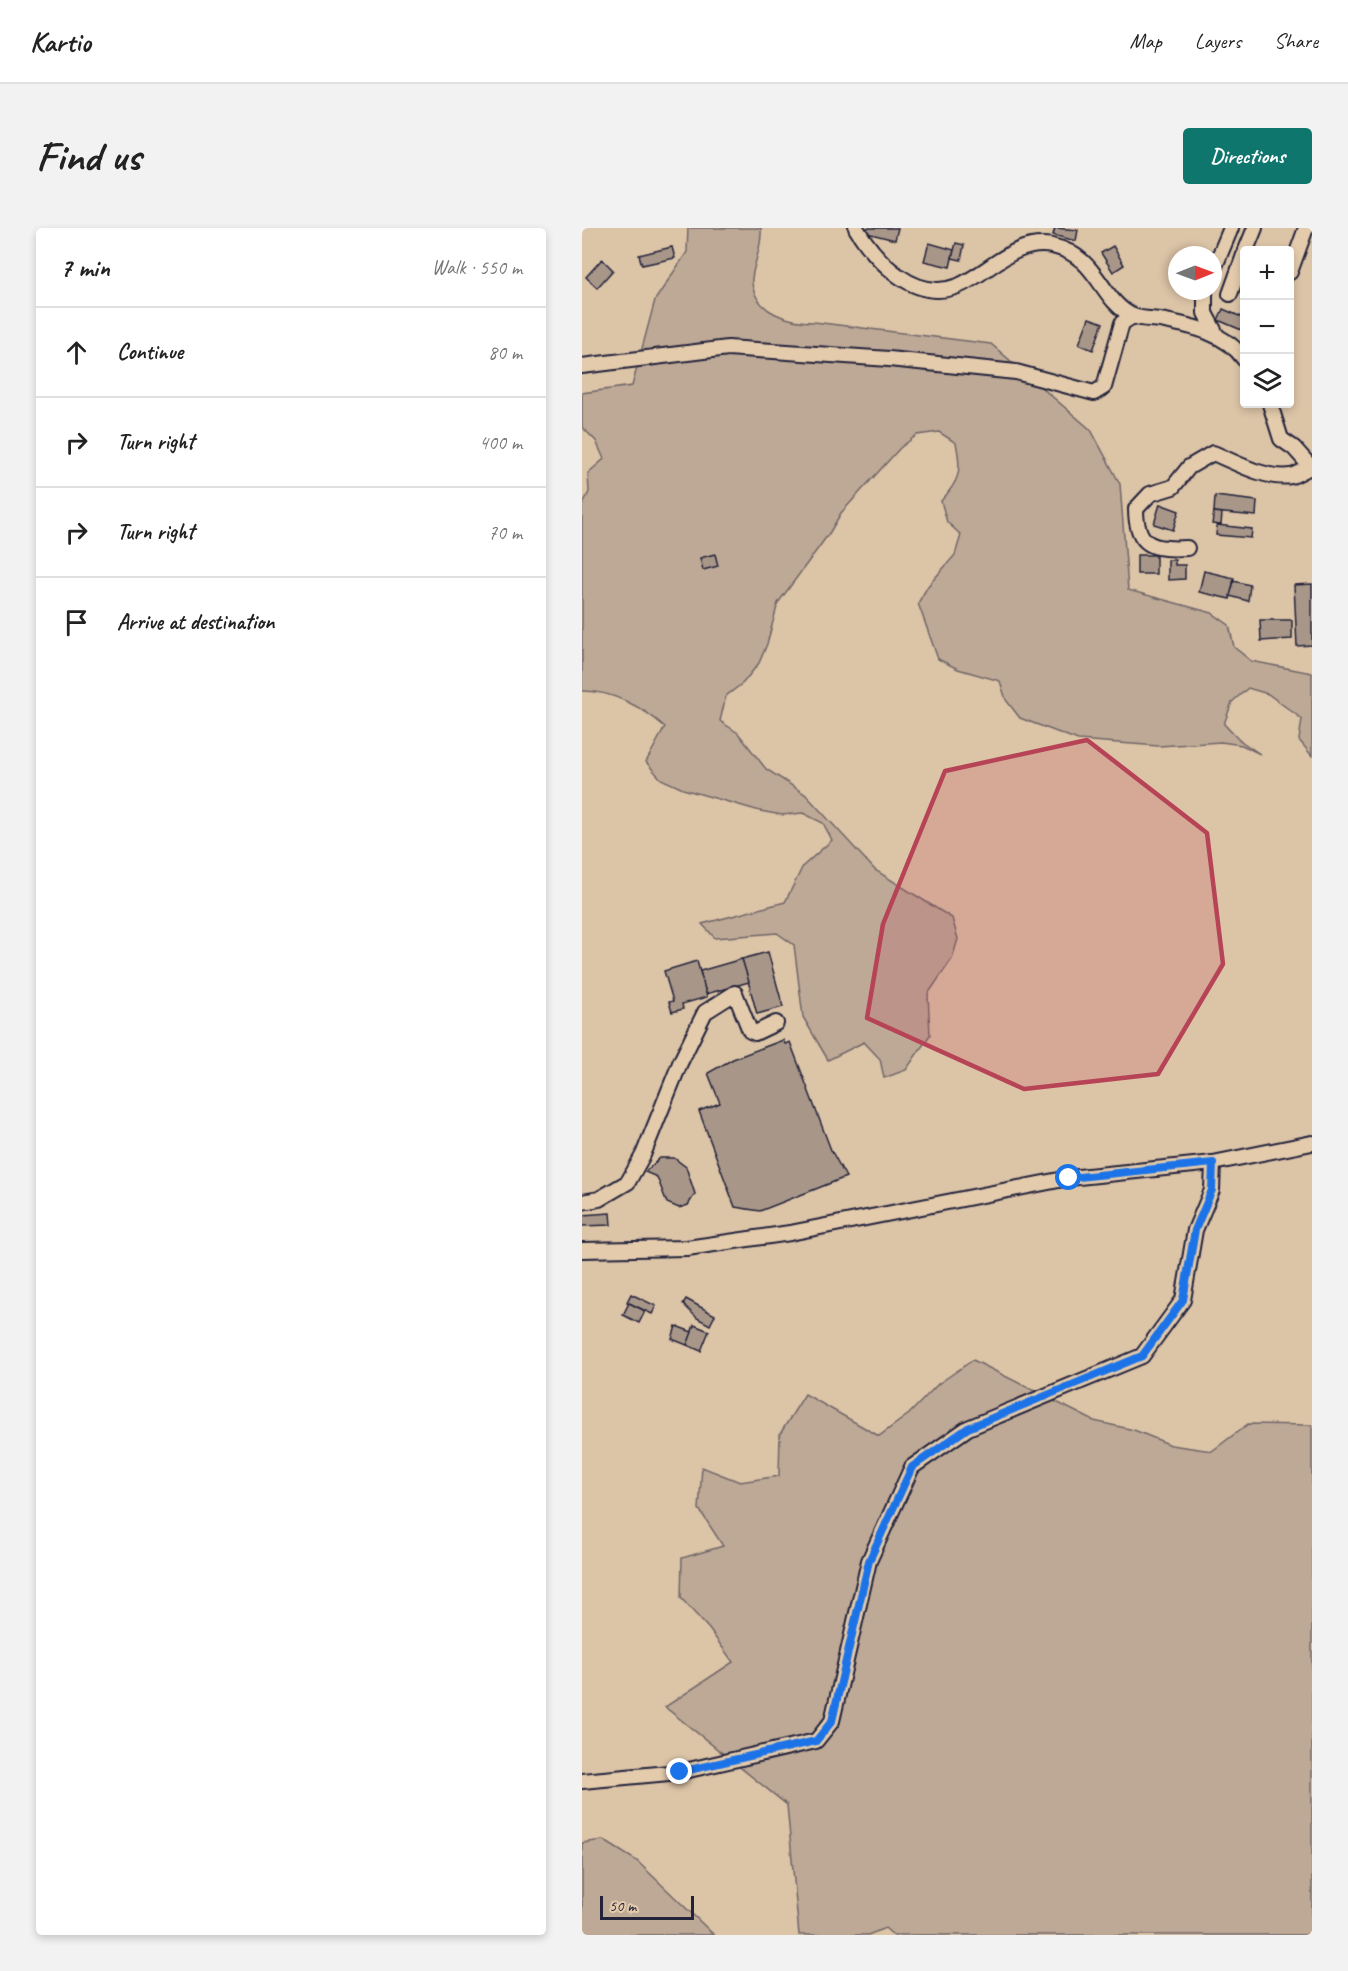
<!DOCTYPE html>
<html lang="en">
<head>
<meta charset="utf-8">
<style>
  :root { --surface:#fff; --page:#f2f2f2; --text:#222; --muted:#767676; --line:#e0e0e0; --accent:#0f766e }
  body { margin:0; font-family:Caveat,sans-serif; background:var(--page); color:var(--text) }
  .controls { position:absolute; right:18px; top:18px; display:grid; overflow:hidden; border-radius:6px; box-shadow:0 3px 9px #0003 }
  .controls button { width:54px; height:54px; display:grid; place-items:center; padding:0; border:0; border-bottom:2px solid var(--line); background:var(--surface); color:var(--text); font:30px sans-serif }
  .compass { position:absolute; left:586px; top:18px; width:54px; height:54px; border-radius:50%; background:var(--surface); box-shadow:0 3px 9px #0003; rotate:89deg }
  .scale { position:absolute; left:18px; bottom:15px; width:94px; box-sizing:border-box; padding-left:6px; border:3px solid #22223b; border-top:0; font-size:16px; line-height:21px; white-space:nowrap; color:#22223b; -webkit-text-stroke:4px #e4cbac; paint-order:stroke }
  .stop { position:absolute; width:18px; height:18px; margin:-14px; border:4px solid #1a73e8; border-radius:50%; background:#fff }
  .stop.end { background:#1a73e8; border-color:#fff; box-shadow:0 2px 6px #0008 }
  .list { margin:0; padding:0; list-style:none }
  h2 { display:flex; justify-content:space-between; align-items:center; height:78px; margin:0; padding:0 24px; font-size:26px }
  h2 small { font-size:20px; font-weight:400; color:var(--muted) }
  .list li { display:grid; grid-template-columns:39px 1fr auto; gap:18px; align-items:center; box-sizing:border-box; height:90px; padding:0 24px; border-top:2px solid var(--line) }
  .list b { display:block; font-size:22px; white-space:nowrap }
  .list em { font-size:20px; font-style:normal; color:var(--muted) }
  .icon { flex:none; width:33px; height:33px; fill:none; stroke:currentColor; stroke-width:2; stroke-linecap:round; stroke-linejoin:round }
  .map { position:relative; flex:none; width:730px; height:1707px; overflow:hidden; border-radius:6px }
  header { display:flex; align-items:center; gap:36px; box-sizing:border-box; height:84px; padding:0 30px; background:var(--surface); border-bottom:2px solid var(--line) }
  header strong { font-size:28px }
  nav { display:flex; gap:33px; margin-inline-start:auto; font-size:21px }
  .intro { display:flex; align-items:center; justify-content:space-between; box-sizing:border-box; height:144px; padding:0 36px }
  h1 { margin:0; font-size:42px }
  .button { padding:15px 27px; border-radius:6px; background:var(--accent); color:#fff; font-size:21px; font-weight:700 }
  main { display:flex; gap:36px; padding:0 36px }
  aside { flex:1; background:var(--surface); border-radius:6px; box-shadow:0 3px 9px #0003 }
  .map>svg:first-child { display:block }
  .green { fill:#bea996; stroke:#706668; stroke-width:1.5 }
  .building { fill:#a89789; stroke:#22223b; stroke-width:1.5 }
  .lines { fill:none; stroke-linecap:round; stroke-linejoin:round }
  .minor-casing { stroke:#22223b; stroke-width:18 }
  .minor { stroke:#e4cbac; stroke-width:14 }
  .route { stroke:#1a73e8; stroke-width:8 }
  .marked { fill:#b74356; fill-opacity:0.2; stroke:#b74356; stroke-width:4.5; stroke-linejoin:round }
</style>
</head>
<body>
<header>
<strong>Kartio</strong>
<nav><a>Map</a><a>Layers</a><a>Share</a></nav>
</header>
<div class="intro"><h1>Find us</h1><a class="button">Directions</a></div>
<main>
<aside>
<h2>7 min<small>Walk · 550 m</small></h2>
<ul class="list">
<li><svg class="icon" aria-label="ahead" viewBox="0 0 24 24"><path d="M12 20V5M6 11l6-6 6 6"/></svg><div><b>Continue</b></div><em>80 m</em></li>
<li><svg class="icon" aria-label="right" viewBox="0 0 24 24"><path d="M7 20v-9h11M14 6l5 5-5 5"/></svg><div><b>Turn right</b></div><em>400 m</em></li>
<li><svg class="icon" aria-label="right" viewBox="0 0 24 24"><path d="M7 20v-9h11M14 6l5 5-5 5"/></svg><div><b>Turn right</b></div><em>70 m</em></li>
<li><svg class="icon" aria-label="arrive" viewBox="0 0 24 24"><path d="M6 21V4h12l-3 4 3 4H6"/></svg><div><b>Arrive at destination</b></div></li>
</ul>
</aside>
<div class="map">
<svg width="730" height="1707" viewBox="0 0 730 1707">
  <rect width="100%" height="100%" fill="#dcc4a7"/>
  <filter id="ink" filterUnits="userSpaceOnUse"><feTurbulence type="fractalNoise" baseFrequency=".0167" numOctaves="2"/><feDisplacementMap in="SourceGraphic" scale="12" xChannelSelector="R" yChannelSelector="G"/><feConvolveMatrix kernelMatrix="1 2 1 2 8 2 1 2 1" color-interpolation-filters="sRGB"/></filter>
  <g filter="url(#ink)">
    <g class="green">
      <path d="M106 0H179C181 20 168 44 170 55 174 85 207 94 232 94L409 116 509 202 538 256 546 362 630 385 647 397 652 419 669 433 730 445V528L717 512 720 491 686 466 666 460 650 474 642 496 656 511 678 526 660 517 639 514 577 518 496 512 438 490 424 472 418 453 376 441 356 431 336 375 346 358 373 327 379 307 365 294 359 273C378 252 380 243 374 215L357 204 335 207 318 220 259 285 248 304 196 375 185 416 177 435 161 455 144 468 138 493 156 505 184 541 223 566 293 642 370 690 376 711 370 731 346 766 348 807 324 842 302 850 298 831 282 814 246 832 221 789 212 717 195 705 133 710 120 696 203 674 221 638 250 612 241 595 221 585 200 587 178 583 101 561 79 551 64 534 83 499C62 480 29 462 0 463V278L7 264 6 245 22 231 14 213 0 199V165L50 158 73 72 105 24Z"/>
      <polygon points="391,1132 512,1193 552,1202 589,1217 630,1223 666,1196 730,1197 730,1707 311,1707 303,1700 286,1707 217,1707 205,1577 83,1479 151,1434 127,1401 99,1370 100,1330 141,1318 117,1281 120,1239 158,1254 197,1248 198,1206 223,1166 297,1208 327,1186 356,1156"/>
      <polygon points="21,1612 55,1633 132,1707 0,1707 0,1615"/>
    </g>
    <g class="building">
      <polygon points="282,0 316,0 313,12 281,4"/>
      <polygon points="473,0 496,2 494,13 471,7"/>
      <polygon points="347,15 372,22 368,39 342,33"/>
      <polygon points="374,15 382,17 379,32 370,30"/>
      <polygon points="531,18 542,37 531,44 519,25"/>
      <polygon points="90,19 93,30 60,37 57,27"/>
      <polygon points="20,31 31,42 15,60 4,49"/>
      <polygon points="641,81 662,90 662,103 636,92"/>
      <polygon points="507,90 521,95 511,122 497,116"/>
      <polygon points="633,268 675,273 674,288 632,284"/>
      <polygon points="578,276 597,283 591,302 572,296"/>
      <polygon points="632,284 640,285 639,297 630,296"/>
      <polygon points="635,297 670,301 669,310 634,307"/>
      <polygon points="133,326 136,338 121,342 118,330"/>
      <rect x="555" y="327" width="19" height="19"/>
      <polygon points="586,332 593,332 593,337 603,337 603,351 586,352"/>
      <polygon points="622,343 652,350 648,371 617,364"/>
      <polygon points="652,353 668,357 666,373 648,368"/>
      <polygon points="730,356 730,417 715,418 712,357"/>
      <polygon points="678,392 710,392 710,411 679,413"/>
      <polygon points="186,724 201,779 175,786 160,731"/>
      <polygon points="160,731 167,754 124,766 118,743"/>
      <polygon points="115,733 125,769 100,776 101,781 90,784 87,774 91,773 82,743"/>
      <polygon points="201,812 203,816 208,814 249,922 264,949 178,983 153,979 117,883 138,875 126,845 151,831"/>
      <polygon points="78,930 92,930 104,939 113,966 106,977 97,980 85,975 75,949 63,944"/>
      <polygon points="28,985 29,997 0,998 0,987"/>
      <polygon points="49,1066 74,1078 70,1086 45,1074"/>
      <polygon points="104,1071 133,1087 128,1097 115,1090 101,1076"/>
      <polygon points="47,1075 63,1083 57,1095 41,1087"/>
      <polygon points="112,1097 127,1103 119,1123 105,1117"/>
      <polygon points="94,1098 110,1104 105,1117 90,1111"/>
    </g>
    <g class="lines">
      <defs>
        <g id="minor">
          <path d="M274 0C294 33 333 75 376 58 407 45 432 11 470 18 517 28 517 72 551 88 558 91 570 91 578 92 609 98 643 104 662 131"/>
          <polyline points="664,22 673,0"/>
          <polyline points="631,43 649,0"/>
          <polyline points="708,44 724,0"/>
          <polyline points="623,63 623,85 634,106"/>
          <polyline points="648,66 662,27"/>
          <polyline points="0,138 146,120 307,131 434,144 512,165 522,159 540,95 551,88"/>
          <polyline points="688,176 699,211 712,220 728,238"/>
          <path d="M605 320C572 322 554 319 554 281L568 266 591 259 607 239 631 225C653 234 684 252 709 248 716 247 723 240 730 239"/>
          <polyline points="0,974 17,971 46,954 61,927 98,835 123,784 153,765 168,803 173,805 194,795"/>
          <polyline points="0,1022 105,1020 208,1005 487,950 631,935 730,915"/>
          <polyline points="0,1553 98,1544 234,1513 250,1493 287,1333 330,1239 386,1200 560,1128 601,1072 613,1002 630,962 631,935"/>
        </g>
      </defs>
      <use href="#minor" class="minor-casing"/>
      <use href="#minor" class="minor"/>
    </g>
  </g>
  <g class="lines" filter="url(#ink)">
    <polyline class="route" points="98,1544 234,1513 250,1493 287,1333 330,1239 386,1200 560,1128 601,1072 613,1002 630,962 631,935 487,950"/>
  </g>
  <path class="marked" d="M505 512 625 605 641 736 576 846 442 861 285 790 301 696 363 543Z"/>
</svg>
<div class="controls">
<button>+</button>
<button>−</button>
<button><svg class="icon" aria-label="layers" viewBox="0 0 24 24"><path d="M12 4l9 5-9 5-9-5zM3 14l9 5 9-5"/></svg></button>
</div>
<svg class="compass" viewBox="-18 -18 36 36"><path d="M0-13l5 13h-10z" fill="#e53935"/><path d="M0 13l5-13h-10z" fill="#767676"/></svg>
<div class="scale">50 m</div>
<div class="stop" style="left:487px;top:950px"></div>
<div class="stop end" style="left:98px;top:1544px"></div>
</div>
</main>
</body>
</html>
